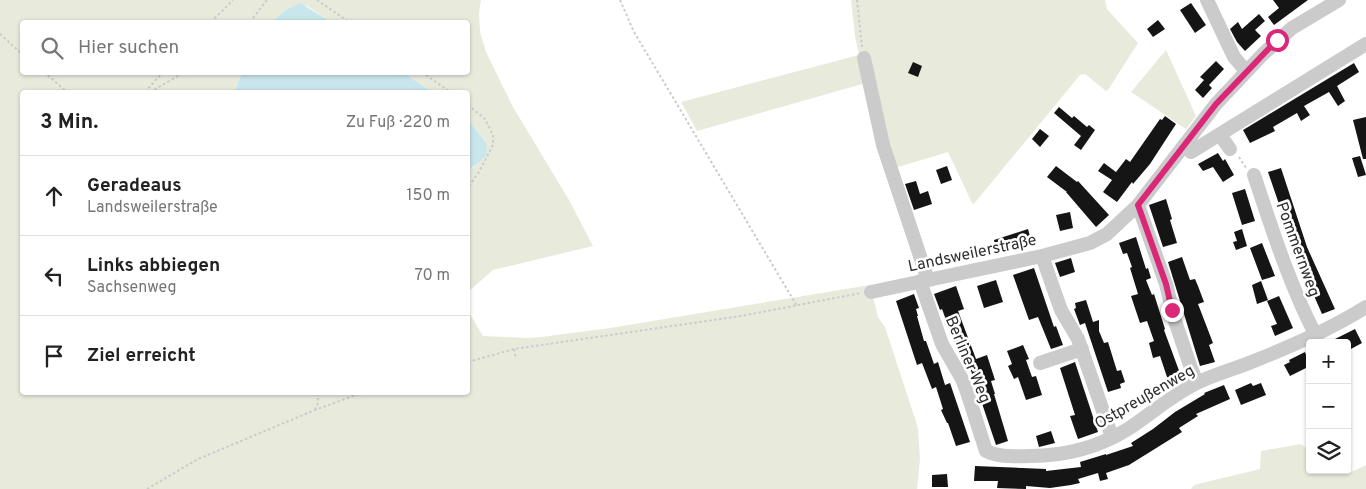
<!DOCTYPE html>
<html lang="de">
<head>
<meta charset="utf-8">
<style>
  :root { --surface:#fff; --page:#f2f2f2; --text:#222; --muted:#767676; --line:#e0e0e0 }
  body { margin:0; font-family:Overpass,sans-serif; background:var(--page); color:var(--text) }
  .controls { position:absolute; right:15px; bottom:15px; display:grid; overflow:hidden; border-radius:5px; box-shadow:0 1px 4px #0004 }
  .controls button { width:45px; height:45px; display:grid; place-items:center; padding:0; border:0; border-bottom:1px solid var(--line); background:var(--surface); color:var(--text); font:25px sans-serif }
  .stop { position:absolute; width:15px; height:15px; margin:-11px; border:4px solid #db2777; border-radius:50%; background:#fff }
  .stop.end { background:#db2777; border-color:#fff; box-shadow:0 1px 5px #0008 }
  .list { margin:0; padding:0; list-style:none }
  h2 { display:flex; justify-content:space-between; align-items:center; height:65px; margin:0; padding:0 20px; font-size:21px }
  h2 small { font-size:16px; font-weight:400; color:var(--muted) }
  .list li { display:grid; grid-template-columns:32px 1fr auto; gap:15px; align-items:center; box-sizing:border-box; height:80px; padding:0 20px; border-top:1px solid var(--line) }
  .list b { display:block; font-size:19px; white-space:nowrap }
  .list p { margin:0; font-size:16px; white-space:nowrap; color:var(--muted) }
  .list em { font-size:16px; font-style:normal; color:var(--muted) }
  .icon { flex:none; width:28px; height:28px; fill:none; stroke:currentColor; stroke-width:2; stroke-linecap:round; stroke-linejoin:round }
  .map { position:relative; flex:none; width:1366px; height:489px; overflow:hidden }
  .search { position:absolute; background:var(--surface); box-shadow:0 1px 4px #0004; left:20px; top:20px; width:450px; height:55px; display:flex; align-items:center; gap:12px; box-sizing:border-box; padding:0 18px; border-radius:5px; color:var(--muted); font-size:19px }
  .panel { position:absolute; background:var(--surface); box-shadow:0 1px 4px #0004; left:20px; top:90px; width:450px; height:305px; border-radius:5px }
  .map>svg:first-child { display:block }
  .green { fill:#e8ebdc }
  .water { fill:#c8e6eb }
  .building { fill:#151515 }
  .lines { fill:none; stroke-linecap:round; stroke-linejoin:round }
  .path { stroke:#cbcbcb; stroke-width:2; stroke-dasharray:2.5 2.5; stroke-linecap:butt }
  .minor { stroke:#cbcbcb; stroke-width:14 }
  .route { stroke:#db2777; stroke-width:6 }
  .labels { text-anchor:middle; stroke-width:5; stroke-linejoin:round; paint-order:stroke }
  .street-label { font-size:16px; fill:#2e2e2e; stroke:#fff }
</style>
</head>
<body>
<div class="map">
<svg width="1366" height="489" viewBox="0 0 1366 489">
  <rect width="100%" height="100%" fill="#fff"/>
  <g class="green">
    <polygon points="0,0 481,0 479,13 480,32 486,52 513,107 569,200 593,246 493,270 468,292 468,171 474,167 486,143 468,119 468,92 432,92 404,73 468,72 468,22 332,22 307,6 284,11 272,22 22,22 22,72 242,73 234,92 22,92 22,392 468,392 468,311 483,336 528,338 541,337 610,328 870,285 878,317 885,327 918,428 920,459 917,489 0,489"/>
    <polygon points="851,0 1105,0 1107,9 1138,43 1108,90 1106,91 1085,74 1080,75 973,205 948,152 888,170 866,83 697,131 681,102 859,55 855,36"/>
    <polygon points="1166,50 1196,116 1186,129 1131,92"/>
    <polygon points="1300,444 1310,450 1310,470 1344,470 1349,473 1366,465 1366,489 1191,489 1194,485 1260,469 1261,451"/>
  </g>
  <g class="water">
    <polygon points="300,3 332,22 272,22 284,11"/>
    <polygon points="242,73 404,73 432,92 234,92"/>
    <polygon points="468,119 486,143 487,155 468,171"/>
  </g>
  <g class="building">
    <polygon points="1273,0 1308,0 1274,25 1268,17 1279,8"/>
    <polygon points="1191,3 1206,25 1195,33 1180,10"/>
    <polygon points="1259,14 1265,21 1255,30 1261,36 1245,51 1237,42 1230,29 1238,22 1242,29"/>
    <polygon points="1158,20 1165,29 1153,37 1147,29"/>
    <polygon points="1216,61 1224,69 1209,85 1212,88 1203,98 1195,90 1204,80 1200,77"/>
    <polygon points="913,62 922,66 918,77 908,73"/>
    <polygon points="1354,63 1359,72 1337,86 1345,101 1338,106 1329,92 1304,106 1310,115 1301,121 1297,113 1273,127 1275,131 1250,143 1243,130"/>
    <polygon points="1059,107 1072,118 1074,116 1087,127 1089,125 1095,130 1081,150 1074,145 1081,136 1054,113"/>
    <polygon points="1165,116 1176,124 1150,164 1133,184 1132,182 1117,202 1103,192 1112,180 1098,171 1104,163 1116,172 1126,159 1130,162 1160,119 1162,120"/>
    <polygon points="1366,117 1366,159 1363,159 1353,120"/>
    <polygon points="1040,129 1049,136 1040,147 1032,139"/>
    <polygon points="1218,153 1223,161 1225,159 1234,175 1223,182 1213,167 1203,171 1198,164"/>
    <polygon points="1360,156 1366,175 1358,177 1352,158"/>
    <polygon points="947,166 952,180 941,184 936,170"/>
    <polygon points="1056,166 1077,182 1078,181 1109,215 1096,227 1066,192 1067,192 1047,177"/>
    <polygon points="1281,168 1307,247 1335,309 1322,314 1297,257 1268,172"/>
    <polygon points="916,181 920,194 928,191 932,204 914,210 905,184"/>
    <polygon points="1245,189 1255,221 1242,225 1232,193"/>
    <polygon points="1166,199 1172,219 1170,220 1177,243 1163,247 1149,205"/>
    <polygon points="1070,212 1073,228 1060,231 1056,215"/>
    <polygon points="1028,229 1032,244 997,253 994,240"/>
    <polygon points="1242,229 1247,246 1236,250 1233,242 1237,241 1234,232"/>
    <polygon points="1136,237 1146,269 1148,268 1151,278 1146,280 1152,295 1154,294 1165,329 1164,330 1181,376 1168,380 1160,356 1153,358 1149,343 1154,341 1147,321 1140,323 1131,296 1138,294 1130,268 1132,267 1127,253 1123,254 1119,243"/>
    <polygon points="1262,243 1275,276 1262,280 1250,248"/>
    <polygon points="1182,257 1190,280 1195,279 1198,286 1204,302 1198,304 1213,343 1209,345 1215,362 1200,366 1168,262"/>
    <polygon points="1071,258 1075,272 1060,277 1055,263"/>
    <polygon points="1034,268 1054,327 1056,326 1063,345 1051,349 1038,317 1029,320 1013,275"/>
    <polygon points="996,280 1003,302 984,308 977,286"/>
    <polygon points="1261,281 1268,300 1257,304 1252,285"/>
    <polygon points="956,286 964,309 958,311 976,359 987,355 995,380 991,381 995,394 994,394 1008,441 996,445 965,353 959,355 942,309 940,310 934,294"/>
    <polygon points="914,294 919,308 916,309 918,316 917,316 924,341 926,341 934,364 938,362 945,385 950,383 970,442 956,446 948,423 947,423 941,410 943,409 936,387 932,389 922,363 917,365 896,301"/>
    <polygon points="1279,296 1293,328 1275,336 1271,326 1277,324 1267,301"/>
    <polygon points="1086,300 1093,322 1099,320 1099,331 1104,343 1108,342 1117,371 1121,370 1125,382 1120,384 1121,388 1108,392 1085,323 1080,325 1074,309 1076,308 1075,303"/>
    <polygon points="1355,329 1362,343 1349,350 1347,343 1327,343"/>
    <polygon points="1023,345 1029,359 1026,360 1032,377 1036,376 1042,395 1026,400 1018,377 1014,379 1008,366 1012,364 1007,351"/>
    <polygon points="1305,352 1310,366 1290,376 1284,365 1290,362 1289,360"/>
    <polygon points="1075,362 1098,432 1078,439 1070,416 1075,415 1060,368"/>
    <polygon points="1251,383 1253,386 1261,383 1266,395 1241,405 1235,390"/>
    <polygon points="1224,385 1230,399 1196,414 1198,416 1179,428 1182,432 1129,465 1106,473 1108,479 1100,481 1098,473 1078,479 1080,483 1071,485 1050,488 1026,486 1026,489 997,488 998,481 974,481 975,466 1046,469 1046,471 1081,467 1080,462 1106,454 1106,455 1133,446 1131,443 1153,429 1175,412 1205,394 1204,393"/>
    <polygon points="1051,431 1055,443 1039,447 1036,436"/>
    <polygon points="947,474 948,487 932,487 932,475"/>
  </g>
  <g class="lines">
    <g class="path">
      <polyline points="317,0 349,22"/>
      <polyline points="620,0 634,32 797,306"/>
      <polyline points="857,0 862,47"/>
      <polyline points="211,22 233,0"/>
      <polyline points="250,22 267,0"/>
      <polyline points="0,34 22,54"/>
      <polyline points="44,72 67,92"/>
      <polyline points="422,72 450,92"/>
      <polyline points="145,92 163,72"/>
      <polyline points="150,92 185,72"/>
      <polyline points="468,105 485,119 493,135 493,145 479,172 468,187"/>
      <polyline points="1239,157 1246,168"/>
      <polyline points="514,349 516,359"/>
      <polyline points="468,362 514,349 741,316 861,293"/>
      <polyline points="315,410 318,403 318,392"/>
      <polyline points="147,489 198,459 315,410 364,392"/>
    </g>
    <g class="minor">
      <polyline points="1207,0 1234,57 1246,71"/>
      <polyline points="864,58 883,145 928,280"/>
      <polyline points="1220,135 1230,149"/>
      <polyline points="1191,152 1366,44"/>
      <path d="M1254 175C1272 229 1289 283 1315 334"/>
      <polyline points="1138,205 1166,284 1175,321 1191,368 1197,382"/>
      <polyline points="1042,256 1061,310 1078,339 1112,437"/>
      <path d="M920 281 942 344 962 379 967 392 986 451C1000 458 1015 456 1030 456 1064 456 1099 447 1128 429 1151 414 1172 395 1197 383 1215 374 1235 369 1254 361 1292 346 1331 329 1366 307"/>
      <polyline points="871,292 1042,256 1090,243 1107,234 1138,205 1216,104 1263,54 1292,28 1339,0"/>
      <polyline points="1040,363 1082,349"/>
    </g>
  </g>
  <g class="lines">
    <polyline class="route" points="1172,310 1166,284 1138,205 1216,104 1277,40"/>
  </g>
  <g class="labels">
    <g class="street-label">
      <text transform="translate(1299 249) rotate(70)" y="6">Pommernweg</text>
      <text transform="translate(972 252) rotate(-12)" y="6">Landsweilerstraße</text>
      <text transform="translate(969 359) rotate(67)" y="6">Berliner Weg</text>
      <text transform="translate(1144 396) rotate(-30)" y="6">Ostpreußenweg</text>
    </g>
  </g>
</svg>
<div class="controls">
<button>+</button>
<button>−</button>
<button><svg class="icon" aria-label="layers" viewBox="0 0 24 24"><path d="M12 4l9 5-9 5-9-5zM3 14l9 5 9-5"/></svg></button>
</div>
<div class="stop" style="left:1277px;top:40px"></div>
<div class="stop end" style="left:1172px;top:310px"></div>
<div class="search"><svg class="icon" aria-label="search" viewBox="0 0 24 24"><circle cx="10" cy="10" r="6"/><path d="M15 15l6 6"/></svg>Hier suchen</div>
<section class="panel">
<h2>3 Min.<small>Zu Fuß · 220 m</small></h2>
<ul class="list">
<li><svg class="icon" aria-label="ahead" viewBox="0 0 24 24"><path d="M12 20V5M6 11l6-6 6 6"/></svg><div><b>Geradeaus</b><p>Landsweilerstraße</p></div><em>150 m</em></li>
<li><svg class="icon" aria-label="left" viewBox="0 0 24 24"><path d="M17 20v-9H6M10 6l-5 5 5 5"/></svg><div><b>Links abbiegen</b><p>Sachsenweg</p></div><em>70 m</em></li>
<li><svg class="icon" aria-label="arrive" viewBox="0 0 24 24"><path d="M6 21V4h12l-3 4 3 4H6"/></svg><div><b>Ziel erreicht</b></div></li>
</ul>
</section>
</div>
</body>
</html>
